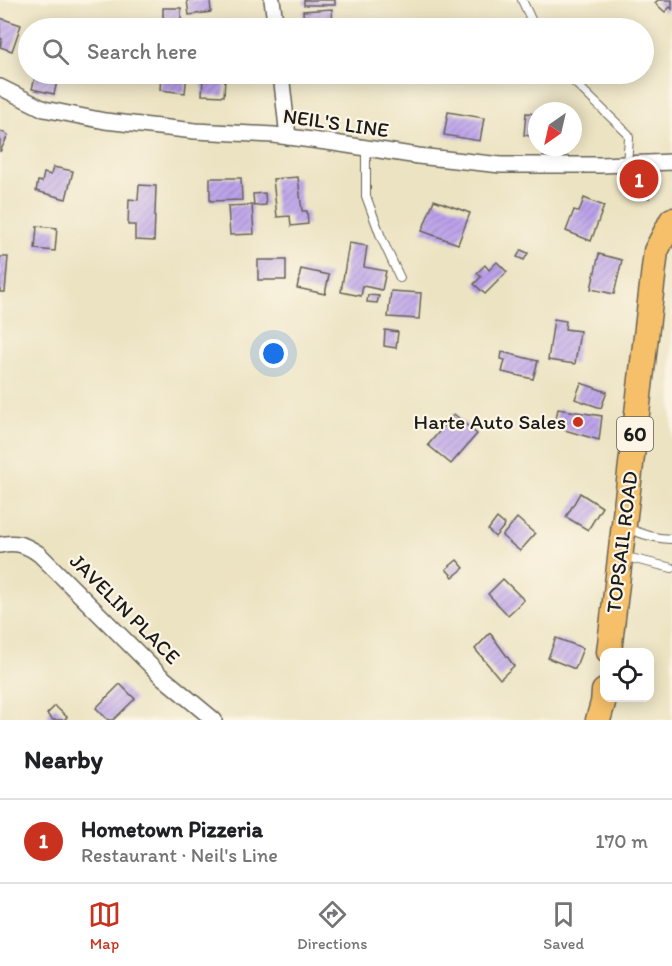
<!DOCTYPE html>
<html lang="en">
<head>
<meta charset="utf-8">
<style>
  :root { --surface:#fff; --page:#f6f6f6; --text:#202124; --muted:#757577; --line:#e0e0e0; --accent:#c8321e }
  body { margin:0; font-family:Itim,sans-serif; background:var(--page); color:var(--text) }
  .controls { position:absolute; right:18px; bottom:18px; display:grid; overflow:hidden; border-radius:12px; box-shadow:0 3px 15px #0003 }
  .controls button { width:54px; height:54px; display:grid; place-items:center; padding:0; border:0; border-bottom:2px solid var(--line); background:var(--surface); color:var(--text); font:30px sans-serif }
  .compass { position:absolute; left:528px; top:102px; width:54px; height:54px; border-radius:50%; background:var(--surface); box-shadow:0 3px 15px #0003; rotate:214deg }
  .you { position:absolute; left:274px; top:354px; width:21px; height:21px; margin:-15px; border:4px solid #fff; border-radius:50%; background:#1a73e8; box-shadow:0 0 0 9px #1a73e833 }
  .badge { display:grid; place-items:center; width:39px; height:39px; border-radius:50%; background:var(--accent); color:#fff; font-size:20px; font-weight:700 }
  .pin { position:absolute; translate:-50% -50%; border:3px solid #fff; box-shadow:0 2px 6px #0006 }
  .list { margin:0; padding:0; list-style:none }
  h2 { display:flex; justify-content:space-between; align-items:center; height:78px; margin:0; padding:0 24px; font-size:26px }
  h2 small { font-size:20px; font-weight:400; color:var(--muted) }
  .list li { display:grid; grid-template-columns:39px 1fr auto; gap:18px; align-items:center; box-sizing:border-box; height:84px; padding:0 24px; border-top:2px solid var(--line) }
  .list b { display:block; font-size:22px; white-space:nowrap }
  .list p { margin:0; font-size:20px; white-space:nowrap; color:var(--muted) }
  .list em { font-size:20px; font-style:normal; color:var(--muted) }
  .icon { flex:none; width:33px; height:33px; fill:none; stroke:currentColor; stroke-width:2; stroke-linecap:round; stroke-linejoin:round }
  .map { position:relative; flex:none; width:672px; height:720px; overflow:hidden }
  .search { position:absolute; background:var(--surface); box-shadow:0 3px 15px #0003; left:18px; right:18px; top:18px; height:66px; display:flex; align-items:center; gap:15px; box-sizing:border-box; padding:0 21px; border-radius:33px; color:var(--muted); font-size:22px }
  .sheet { height:162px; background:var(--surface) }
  nav { display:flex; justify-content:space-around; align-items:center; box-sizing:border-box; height:84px; border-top:2px solid var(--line); background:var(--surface); font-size:16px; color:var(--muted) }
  nav a { display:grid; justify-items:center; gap:3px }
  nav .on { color:var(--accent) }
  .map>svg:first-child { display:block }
  .building { fill:url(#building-hatch) }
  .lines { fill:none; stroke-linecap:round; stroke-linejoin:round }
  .service-casing { stroke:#656256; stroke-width:10 }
  .minor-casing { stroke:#656256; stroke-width:18 }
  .primary-casing { stroke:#656256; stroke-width:27 }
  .service { stroke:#fff; stroke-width:8 }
  .minor { stroke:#fff; stroke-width:15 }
  .primary { stroke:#f6c06b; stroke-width:24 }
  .poi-dot { fill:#c8321e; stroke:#fcf5e5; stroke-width:2 }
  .labels { text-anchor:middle; stroke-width:4.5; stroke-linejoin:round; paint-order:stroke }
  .shield { fill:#fcf5e5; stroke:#5f5d58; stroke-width:1.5 }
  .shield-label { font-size:20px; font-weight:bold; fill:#1c1c1c }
  .street-label { font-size:21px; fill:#1c1c1c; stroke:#fcf5e5 }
  .poi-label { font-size:21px; fill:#1c1c1c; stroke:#fcf5e5; text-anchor:end }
</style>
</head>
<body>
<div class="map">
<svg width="672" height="720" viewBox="0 0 672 720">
  <defs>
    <pattern id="building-hatch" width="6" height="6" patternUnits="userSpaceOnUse" patternTransform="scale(1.5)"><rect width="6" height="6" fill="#bca2ec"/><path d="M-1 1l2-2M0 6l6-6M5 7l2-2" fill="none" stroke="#9883be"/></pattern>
  </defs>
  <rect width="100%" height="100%" fill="#fcf5e5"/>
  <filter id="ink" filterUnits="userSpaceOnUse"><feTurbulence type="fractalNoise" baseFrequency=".0167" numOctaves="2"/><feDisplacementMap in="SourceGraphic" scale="12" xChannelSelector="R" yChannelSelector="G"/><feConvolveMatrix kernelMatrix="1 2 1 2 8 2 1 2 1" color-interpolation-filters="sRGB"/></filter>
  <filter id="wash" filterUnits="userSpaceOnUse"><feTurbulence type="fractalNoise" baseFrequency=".008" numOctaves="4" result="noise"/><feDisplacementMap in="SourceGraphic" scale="24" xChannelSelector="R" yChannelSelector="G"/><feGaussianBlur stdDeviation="1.35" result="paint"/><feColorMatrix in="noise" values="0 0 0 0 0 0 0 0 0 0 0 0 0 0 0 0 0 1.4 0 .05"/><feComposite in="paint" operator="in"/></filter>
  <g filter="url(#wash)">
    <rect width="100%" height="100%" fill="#ece3c2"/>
    <g id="blocks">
      <g class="building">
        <polygon points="187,0 210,0 211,12 189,15"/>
        <rect x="304" y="0" width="31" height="5"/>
        <polygon points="658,0 672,0 672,9 670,7 665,12 655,3"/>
        <rect x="163" y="8" width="18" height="13"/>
        <polygon points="332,9 333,28 304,28 303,11"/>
        <polygon points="0,18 21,25 12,51 0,47 2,39 0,38"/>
        <polygon points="36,74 59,74 54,94 32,89"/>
        <polygon points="161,74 187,74 185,93 160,90"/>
        <rect x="308" y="74" width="22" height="5"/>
        <polygon points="203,77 225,78 224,96 202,95"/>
        <polygon points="448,112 484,118 480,141 444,135"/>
        <polygon points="526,113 537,114 537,137 524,135"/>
        <polygon points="0,131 8,135 0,152"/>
        <polygon points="628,166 657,170 649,198 622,189"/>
        <polygon points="53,167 73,171 66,199 36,191 38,181 42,182 44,173 51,175"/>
        <polygon points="298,177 302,211 307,211 308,224 291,226 290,216 277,217 273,179"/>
        <polygon points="210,178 241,178 242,200 210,201"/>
        <polygon points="139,185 156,186 154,241 135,240 135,225 128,225 129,199 138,200"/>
        <polygon points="265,193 266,205 254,206 253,194"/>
        <polygon points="584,198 604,206 591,241 566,231 574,210 579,212"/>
        <polygon points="434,200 470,213 458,244 422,231"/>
        <polygon points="252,205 254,234 230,235 228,206"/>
        <polygon points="37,226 57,228 55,251 35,249"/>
        <polygon points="349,243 367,246 364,267 386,271 382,290 363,286 361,296 341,292"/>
        <polygon points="521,250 528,253 524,260 517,257"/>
        <polygon points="599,254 622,260 614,294 591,289"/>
        <polygon points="0,257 8,257 5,292 0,292"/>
        <rect x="258" y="260" width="28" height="20"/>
        <polygon points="497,262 507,272 485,294 474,284 481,277 477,273 485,265 489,270"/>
        <polygon points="301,269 329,275 325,294 297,288"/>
        <polygon points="391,291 421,293 419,319 388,317"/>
        <polygon points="368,295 379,296 377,303 367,302"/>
        <polygon points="554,319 566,321 565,329 580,331 575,364 548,360"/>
        <polygon points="385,330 398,332 396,348 384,346"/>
        <polygon points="502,352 538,361 533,379 502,372 505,360 501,359"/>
        <polygon points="581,383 607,392 601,408 575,399"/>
        <polygon points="558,409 602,416 599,440 554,427"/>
        <polygon points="454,414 477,434 451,464 428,445"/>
        <polygon points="580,493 602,507 588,530 566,517"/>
        <polygon points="497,518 505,525 495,537 488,530"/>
        <polygon points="517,518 535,534 520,551 502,536"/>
        <polygon points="457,560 464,568 453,577 446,569"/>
        <polygon points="503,579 524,600 508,615 488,594"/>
        <polygon points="490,633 514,666 500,679 475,649"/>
        <polygon points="556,638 583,648 575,669 548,658"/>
        <polygon points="120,684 135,699 113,720 108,720 96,708"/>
        <polygon points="55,706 67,717 64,720 53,720 47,714"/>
      </g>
    </g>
  </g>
  <g filter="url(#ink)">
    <use href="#blocks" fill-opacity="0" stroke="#656256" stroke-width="1.5"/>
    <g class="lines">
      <defs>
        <g id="service">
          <polyline points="522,0 535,28"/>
          <polyline points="566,74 628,134 629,138 627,164"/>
          <polyline points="366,148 366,196 381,237 400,278"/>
          <path d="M627 528C642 534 656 539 672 539"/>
          <polyline points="622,556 672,568"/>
        </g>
        <g id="minor">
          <polyline points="272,0 276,28"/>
          <polyline points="281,74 288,137"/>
          <polyline points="0,87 44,109 105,121 195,131 274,135 334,143 418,156 501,165 601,165 672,162"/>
          <path d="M0 545C16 541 26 545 39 554L161 676 214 720"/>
        </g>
        <g id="primary">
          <polyline points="609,652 656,251 672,220"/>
          <polyline points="598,720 603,703 604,691"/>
        </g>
      </defs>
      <use href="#service" class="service-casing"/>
      <use href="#minor" class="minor-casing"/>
      <use href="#primary" class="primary-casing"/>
      <use href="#service" class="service"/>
      <use href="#minor" class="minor"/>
      <use href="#primary" class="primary"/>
    </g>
  </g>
  <circle class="poi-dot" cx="578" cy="422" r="6"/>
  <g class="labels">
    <rect class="shield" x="617" y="417" width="36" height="34" rx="4.5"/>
    <g class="shield-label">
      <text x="635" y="441">60</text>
    </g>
    <g class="street-label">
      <text transform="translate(336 123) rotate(8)" y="7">NEIL'S LINE</text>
      <text transform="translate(622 542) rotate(-83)" y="7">TOPSAIL ROAD</text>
      <text transform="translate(125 609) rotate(45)" y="7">JAVELIN PLACE</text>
    </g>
    <g class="poi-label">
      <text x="566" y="429">Harte Auto Sales</text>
    </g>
  </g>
</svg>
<div class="controls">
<button><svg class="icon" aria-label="locate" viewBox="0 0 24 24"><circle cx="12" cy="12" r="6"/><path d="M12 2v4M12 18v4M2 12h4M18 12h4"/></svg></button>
</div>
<svg class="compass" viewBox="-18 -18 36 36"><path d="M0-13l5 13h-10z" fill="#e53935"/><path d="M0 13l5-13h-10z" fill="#757577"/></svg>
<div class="you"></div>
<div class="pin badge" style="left:639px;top:179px">1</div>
<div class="search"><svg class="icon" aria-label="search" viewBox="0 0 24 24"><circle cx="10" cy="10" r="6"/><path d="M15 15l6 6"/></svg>Search here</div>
</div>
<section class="sheet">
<h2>Nearby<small></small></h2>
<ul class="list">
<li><span class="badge">1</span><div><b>Hometown Pizzeria</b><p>Restaurant · Neil's Line</p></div><em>170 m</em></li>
</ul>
</section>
<nav>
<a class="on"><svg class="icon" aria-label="map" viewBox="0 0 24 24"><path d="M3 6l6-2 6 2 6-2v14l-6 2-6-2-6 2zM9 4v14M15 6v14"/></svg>Map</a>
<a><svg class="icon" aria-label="directions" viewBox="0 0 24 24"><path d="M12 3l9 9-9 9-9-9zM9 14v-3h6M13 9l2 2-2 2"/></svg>Directions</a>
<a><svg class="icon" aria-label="saved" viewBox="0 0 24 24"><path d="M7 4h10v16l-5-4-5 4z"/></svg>Saved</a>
</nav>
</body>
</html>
